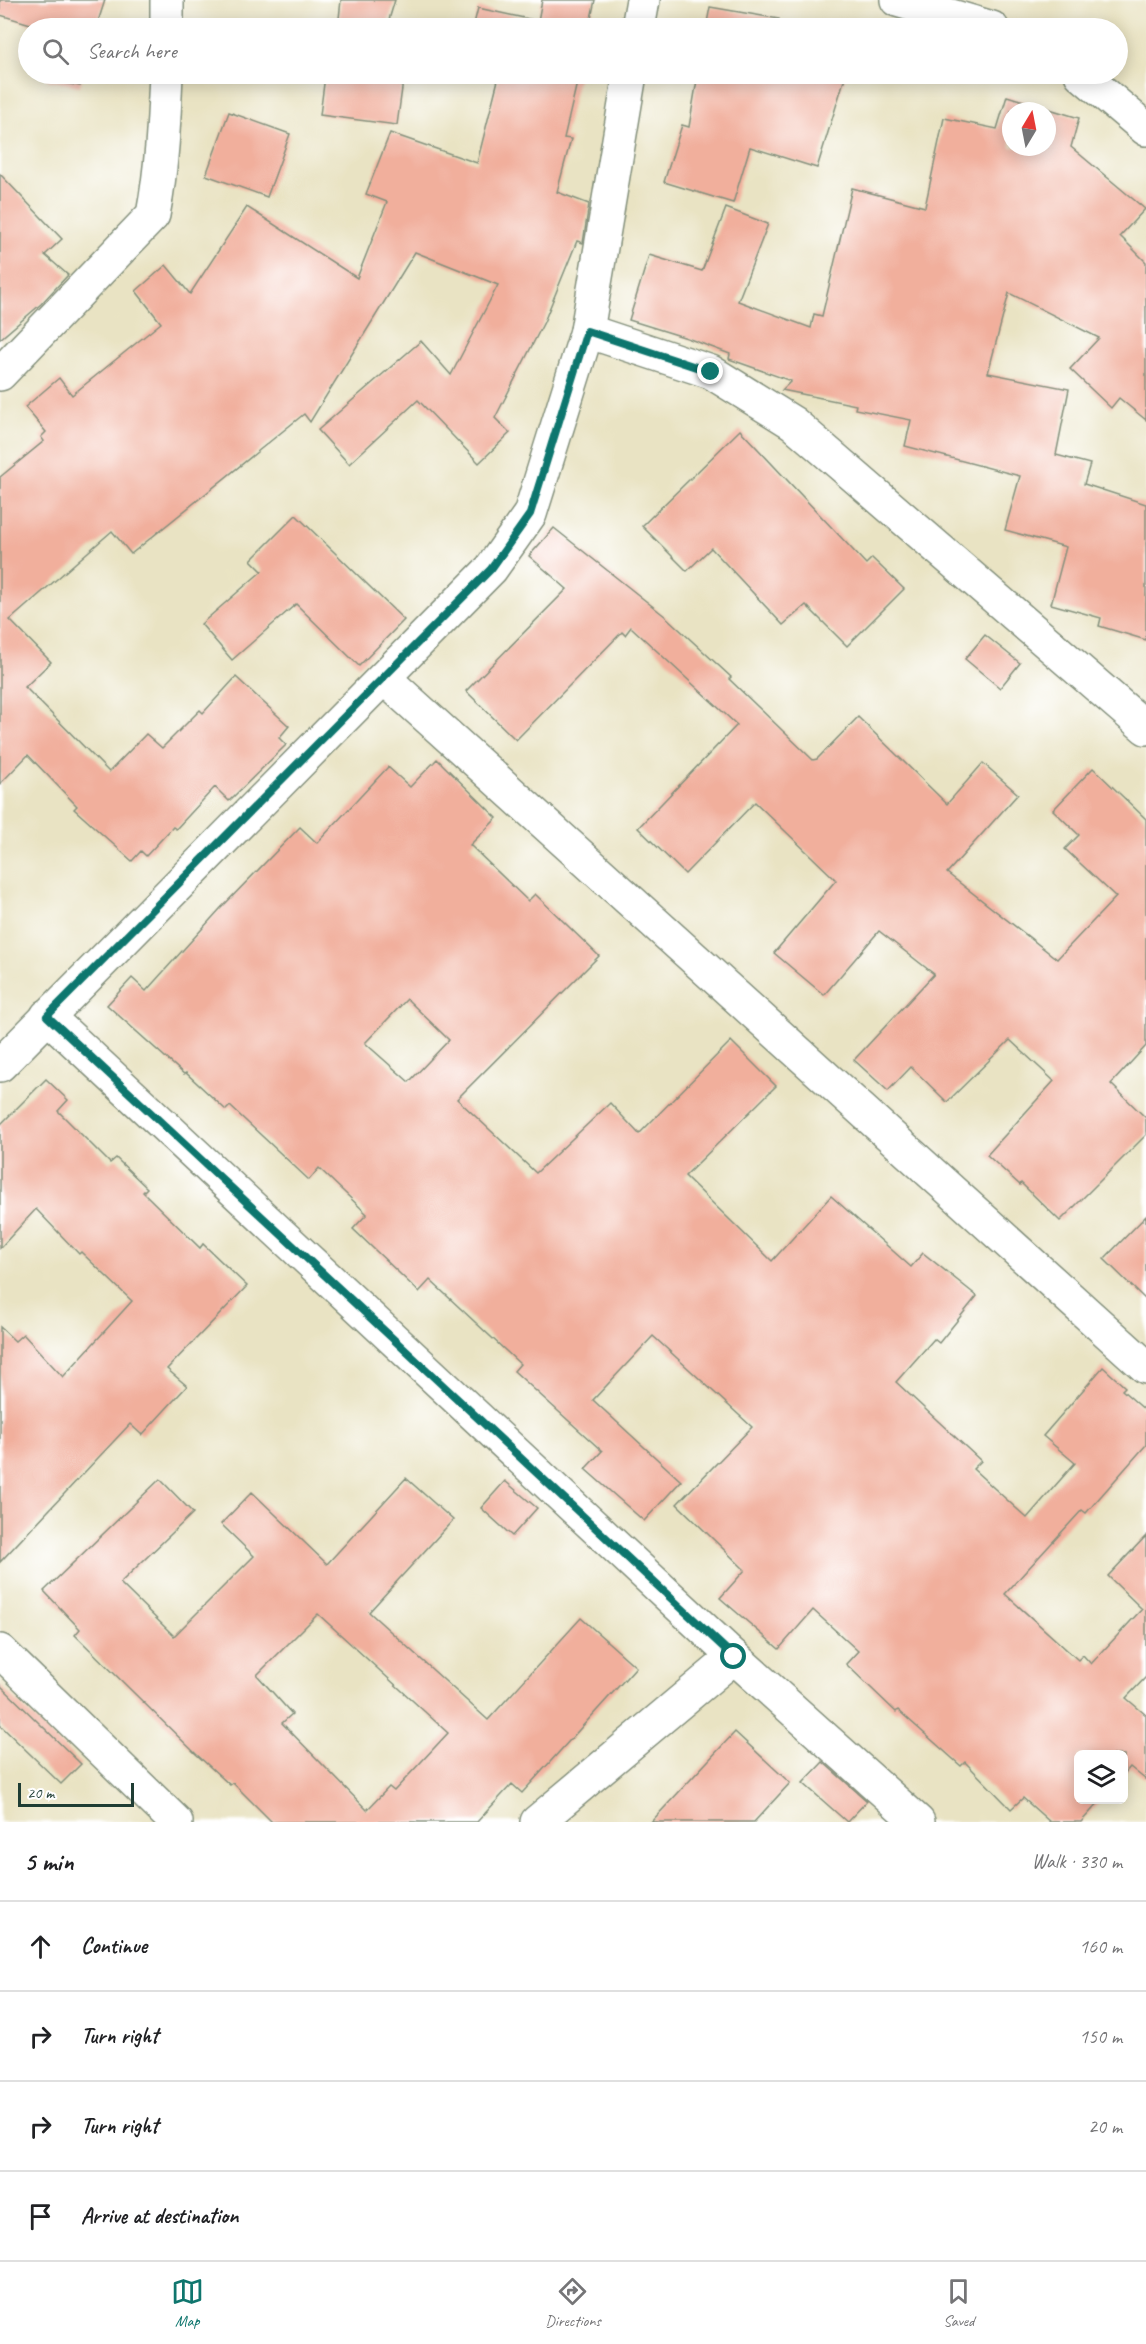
<!DOCTYPE html>
<html lang="en">
<head>
<meta charset="utf-8">
<style>
  :root { --surface:#fff; --page:#f6f6f6; --text:#202124; --muted:#757577; --line:#e0e0e0; --accent:#0f766e }
  body { margin:0; font-family:Caveat,sans-serif; background:var(--page); color:var(--text) }
  .controls { position:absolute; right:18px; bottom:18px; display:grid; overflow:hidden; border-radius:9px; box-shadow:0 3px 15px #0003 }
  .controls button { width:54px; height:54px; display:grid; place-items:center; padding:0; border:0; border-bottom:2px solid var(--line); background:var(--surface); color:var(--text); font:30px sans-serif }
  .compass { position:absolute; left:1002px; top:102px; width:54px; height:54px; border-radius:50%; background:var(--surface); box-shadow:0 3px 15px #0003; rotate:10deg }
  .scale { position:absolute; left:18px; bottom:15px; width:116px; box-sizing:border-box; padding-left:6px; border:3px solid #1f3d34; border-top:0; font-size:16px; line-height:21px; white-space:nowrap; color:#1f3d34; -webkit-text-stroke:4px #fff; paint-order:stroke }
  .stop { position:absolute; width:18px; height:18px; margin:-14px; border:4px solid #0f766e; border-radius:50%; background:#fff }
  .stop.end { background:#0f766e; border-color:#fff; box-shadow:0 2px 6px #0008 }
  .list { margin:0; padding:0; list-style:none }
  h2 { display:flex; justify-content:space-between; align-items:center; height:78px; margin:0; padding:0 24px; font-size:26px }
  h2 small { font-size:20px; font-weight:400; color:var(--muted) }
  .list li { display:grid; grid-template-columns:39px 1fr auto; gap:18px; align-items:center; box-sizing:border-box; height:90px; padding:0 24px; border-top:2px solid var(--line) }
  .list b { display:block; font-size:22px; white-space:nowrap }
  .list em { font-size:20px; font-style:normal; color:var(--muted) }
  .icon { flex:none; width:33px; height:33px; fill:none; stroke:currentColor; stroke-width:2; stroke-linecap:round; stroke-linejoin:round }
  .map { position:relative; flex:none; width:1146px; height:1822px; overflow:hidden }
  .search { position:absolute; background:var(--surface); box-shadow:0 3px 15px #0003; left:18px; right:18px; top:18px; height:66px; display:flex; align-items:center; gap:15px; box-sizing:border-box; padding:0 21px; border-radius:33px; color:var(--muted); font-size:22px }
  .sheet { height:438px; background:var(--surface) }
  nav { display:flex; justify-content:space-around; align-items:center; box-sizing:border-box; height:84px; border-top:2px solid var(--line); background:var(--surface); font-size:16px; color:var(--muted) }
  nav a { display:grid; justify-items:center; gap:3px }
  nav .on { color:var(--accent) }
  .map>svg:first-child { display:block }
  .building { fill:#f1af9c; fill-rule:evenodd }
  .lines { fill:none; stroke-linecap:round; stroke-linejoin:round }
  .street-casing { stroke:#84907c; stroke-width:36 }
  .street { stroke:#fff; stroke-width:33 }
  .route { stroke:#0f766e; stroke-width:8 }
</style>
</head>
<body>
<div class="map">
<svg width="1146" height="1822" viewBox="0 0 1146 1822">
  <rect width="100%" height="100%" fill="#fff"/>
  <filter id="ink" filterUnits="userSpaceOnUse"><feTurbulence type="fractalNoise" baseFrequency=".0167" numOctaves="2"/><feDisplacementMap in="SourceGraphic" scale="12" xChannelSelector="R" yChannelSelector="G"/><feConvolveMatrix kernelMatrix="1 2 1 2 8 2 1 2 1" color-interpolation-filters="sRGB"/></filter>
  <filter id="wash" filterUnits="userSpaceOnUse"><feTurbulence type="fractalNoise" baseFrequency=".008" numOctaves="4" result="noise"/><feDisplacementMap in="SourceGraphic" scale="24" xChannelSelector="R" yChannelSelector="G"/><feGaussianBlur stdDeviation="1.35" result="paint"/><feColorMatrix in="noise" values="0 0 0 0 0 0 0 0 0 0 0 0 0 0 0 0 0 1.4 0 .05"/><feComposite in="paint" operator="in"/></filter>
  <g filter="url(#wash)">
    <rect width="100%" height="100%" fill="#e9e3c3"/>
    <g id="blocks">
      <g class="building">
        <polygon points="0,0 105,0 96,28 44,28 0,15"/>
        <polygon points="341,0 395,0 388,23 410,26 410,28 338,28"/>
        <polygon points="542,0 595,0 589,28 473,28 478,8 538,21"/>
        <polygon points="710,7 779,19 777,28 706,28"/>
        <polygon points="48,74 83,74 80,86 47,80"/>
        <polygon points="332,74 404,74 397,125 320,115 325,76 331,76"/>
        <polygon points="466,74 579,74 564,138 571,139 557,192 589,204 583,243 577,241 544,322 495,418 510,433 479,463 418,400 349,464 318,430 421,341 451,375 498,285 415,252 310,422 304,414 131,554 112,531 10,620 51,662 25,687 109,772 146,734 162,748 200,710 203,713 236,677 289,726 279,738 286,745 229,801 215,787 176,829 173,827 146,856 141,851 132,861 74,809 77,806 28,755 0,784 0,477 44,441 41,437 46,432 25,407 59,378 72,395 161,323 136,291 166,265 190,294 247,207 357,278 387,202 366,194 390,133 477,163 498,80"/>
        <polygon points="698,74 846,74 817,168 750,147 733,203 664,182 682,125 689,127"/>
        <path d="M1007 96 1079 118 1071 147 1145 209 1120 236 1146 262V420L1119 398 1111 408 1070 369 1099 338 1009 293 988 373 1069 389 1056 455 1090 464 1084 484 1146 504V640L1099 626 1101 618 1051 604 1066 547 1005 530 1020 476 905 446 911 420 855 409 856 405 782 390 791 381 729 359 730 354 687 338 629 320 649 255 702 271 726 208 768 224 738 301 811 328 814 314 822 316 852 188 925 207 944 118 997 129ZM1011 111H1047V147H1011Z"/>
        <polygon points="229,112 290,134 267,197 206,175"/>
        <polygon points="0,174 62,239 45,255 68,275 41,304 0,339"/>
        <polygon points="740,430 866,564 872,558 904,589 847,646 806,605 783,625 711,548 687,571 642,526"/>
        <polygon points="296,515 404,620 359,666 296,604 232,660 201,624 262,571 251,560"/>
        <polygon points="554,528 666,617 731,677 729,679 813,760 817,759 858,717 947,804 983,763 1018,794 947,873 1057,959 1116,897 1065,849 1079,835 1053,810 1093,768 1146,819 1146,1046 1111,1084 1146,1118 1146,1135 1060,1221 1021,1183 1020,1185 987,1155 1054,1081 1010,1040 947,1102 911,1067 888,1091 854,1060 934,974 879,931 824,995 774,953 836,880 755,802 685,874 638,828 737,725 631,627 625,635 622,632 516,740 466,691 567,589 529,556"/>
        <polygon points="985,635 1020,663 1000,688 965,659"/>
        <path d="M437 759 497 818 470 845 528 901 535 894 599 956 457 1099 536 1173 610 1103 639 1134 731 1041 776 1086 685 1176 772 1261 831 1196 911 1267 923 1253 977 1296 939 1343 934 1339 896 1382 981 1461 973 1469 1027 1518 1075 1463 1043 1436 1103 1367 1125 1387 1122 1390 1146 1411V1445L1086 1513 1082 1510 1005 1594 1078 1660 1083 1655 1091 1664 1142 1609 1108 1576 1146 1536V1677L1126 1698 1146 1715V1780L1130 1767 1124 1774V1755H1078V1800H1101L1081 1822H1050L1023 1798 1011 1809 965 1762 961 1766 898 1710 896 1712 846 1664 858 1651 813 1610 779 1649 720 1598 745 1570 677 1504 752 1427 653 1336 593 1400 681 1481 644 1521 585 1469 602 1451 514 1371 520 1364 430 1280 419 1292 353 1229 367 1214 319 1168 309 1180 230 1106 226 1110 186 1073 184 1074 107 1005 132 978 146 991 220 909 300 827 317 843 388 767 410 787ZM407 999 449 1040 409 1082 365 1043Z"/>
        <polygon points="46,1079 68,1100 58,1111 110,1163 116,1158 147,1188 143,1192 200,1248 203,1244 247,1286 167,1369 187,1386 142,1435 130,1424 0,1562 0,1327 15,1341 23,1334 63,1377 132,1301 81,1252 79,1254 36,1209 0,1248 0,1125"/>
        <polygon points="1146,1216 1146,1300 1104,1259"/>
        <path d="M406 1478 453 1520 369 1612 488 1720 581 1618 636 1667 522 1793 512 1784 477 1822H272L233 1783 230 1785 196 1754 75 1635 80 1629 44 1591 160 1479 193 1513 120 1583 174 1636 254 1556 221 1524 252 1492 327 1564ZM318 1614 448 1733 394 1791 389 1787 367 1810 282 1723 292 1714 257 1675Z"/>
        <polygon points="505,1481 537,1508 512,1536 481,1508"/>
        <polygon points="0,1685 81,1764 61,1784 0,1725"/>
        <polygon points="735,1732 790,1783 754,1822 651,1822"/>
        <polygon points="823,1762 867,1801 847,1822 803,1783"/>
      </g>
    </g>
  </g>
  <g filter="url(#ink)">
    <use href="#blocks" fill-opacity="0" stroke="#84907c" stroke-width="1.5"/>
    <g class="lines">
      <defs>
        <g id="street">
          <polyline points="897,0 992,28"/>
          <polyline points="167,28 167,0"/>
          <polyline points="638,28 643,0"/>
          <polyline points="1081,74 1146,129"/>
          <polyline points="587,331 711,372 793,423 1146,728"/>
          <path d="M0 374 153 215C162 168 164 121 166 74"/>
          <polyline points="384,678 1146,1367"/>
          <polyline points="47,1016 734,1657 918,1822"/>
          <polyline points="0,1065 491,569 530,514 587,331 630,74"/>
          <polyline points="0,1651 176,1822"/>
          <polyline points="537,1822 734,1657"/>
        </g>
      </defs>
      <use href="#street" class="street-casing"/>
      <use href="#street" class="street"/>
    </g>
  </g>
  <g class="lines" filter="url(#ink)">
    <polyline class="route" points="711,372 587,331 530,514 491,569 47,1016 734,1657"/>
  </g>
</svg>
<div class="controls">
<button><svg class="icon" aria-label="layers" viewBox="0 0 24 24"><path d="M12 4l9 5-9 5-9-5zM3 14l9 5 9-5"/></svg></button>
</div>
<svg class="compass" viewBox="-18 -18 36 36"><path d="M0-13l5 13h-10z" fill="#e53935"/><path d="M0 13l5-13h-10z" fill="#757577"/></svg>
<div class="scale">20 m</div>
<div class="stop" style="left:734px;top:1657px"></div>
<div class="stop end" style="left:711px;top:372px"></div>
<div class="search"><svg class="icon" aria-label="search" viewBox="0 0 24 24"><circle cx="10" cy="10" r="6"/><path d="M15 15l6 6"/></svg>Search here</div>
</div>
<section class="sheet">
<h2>5 min<small>Walk · 330 m</small></h2>
<ul class="list">
<li><svg class="icon" aria-label="ahead" viewBox="0 0 24 24"><path d="M12 20V5M6 11l6-6 6 6"/></svg><div><b>Continue</b></div><em>160 m</em></li>
<li><svg class="icon" aria-label="right" viewBox="0 0 24 24"><path d="M7 20v-9h11M14 6l5 5-5 5"/></svg><div><b>Turn right</b></div><em>150 m</em></li>
<li><svg class="icon" aria-label="right" viewBox="0 0 24 24"><path d="M7 20v-9h11M14 6l5 5-5 5"/></svg><div><b>Turn right</b></div><em>20 m</em></li>
<li><svg class="icon" aria-label="arrive" viewBox="0 0 24 24"><path d="M6 21V4h12l-3 4 3 4H6"/></svg><div><b>Arrive at destination</b></div></li>
</ul>
</section>
<nav>
<a class="on"><svg class="icon" aria-label="map" viewBox="0 0 24 24"><path d="M3 6l6-2 6 2 6-2v14l-6 2-6-2-6 2zM9 4v14M15 6v14"/></svg>Map</a>
<a><svg class="icon" aria-label="directions" viewBox="0 0 24 24"><path d="M12 3l9 9-9 9-9-9zM9 14v-3h6M13 9l2 2-2 2"/></svg>Directions</a>
<a><svg class="icon" aria-label="saved" viewBox="0 0 24 24"><path d="M7 4h10v16l-5-4-5 4z"/></svg>Saved</a>
</nav>
</body>
</html>
